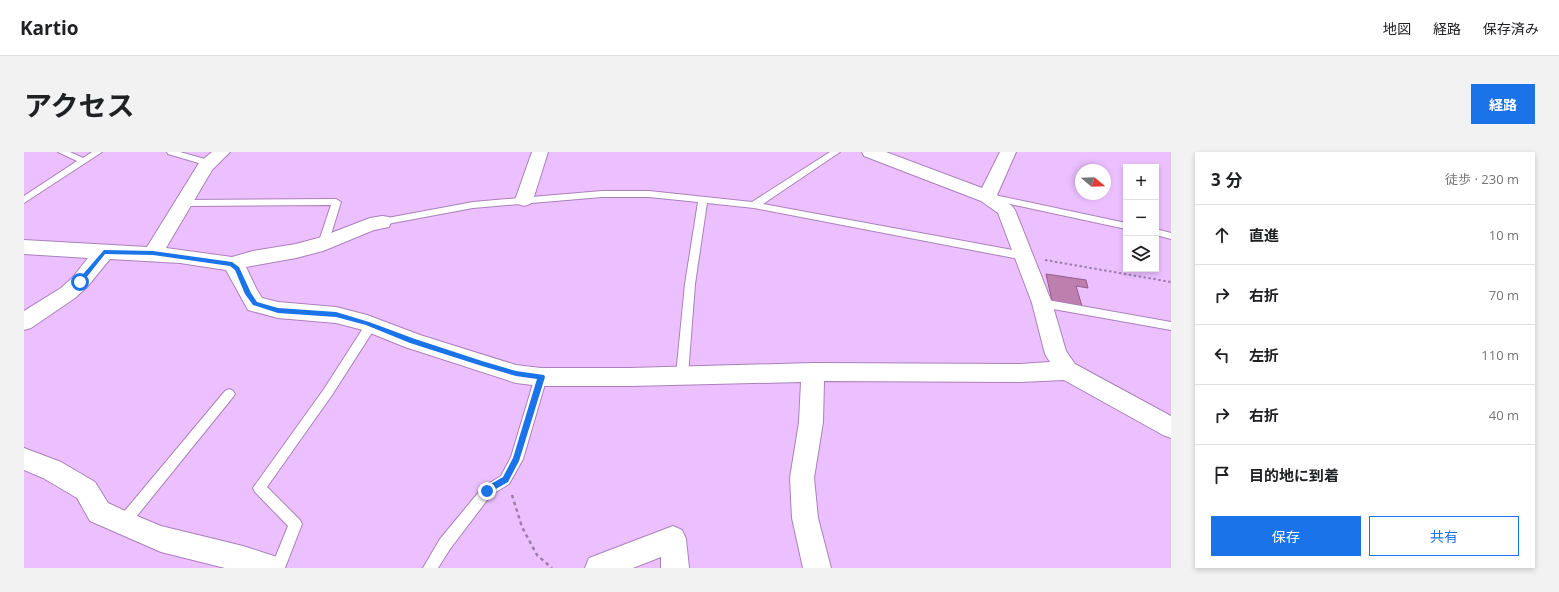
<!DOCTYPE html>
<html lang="ja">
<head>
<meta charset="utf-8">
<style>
  :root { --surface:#fff; --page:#f2f2f2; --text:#202124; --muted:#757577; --line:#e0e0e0; --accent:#1a73e8 }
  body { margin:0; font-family:"Open Sans","Noto Sans JP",sans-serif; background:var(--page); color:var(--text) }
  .controls { position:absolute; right:12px; top:12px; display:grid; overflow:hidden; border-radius:0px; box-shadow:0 2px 6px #0003 }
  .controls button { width:36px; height:36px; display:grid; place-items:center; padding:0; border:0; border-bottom:1px solid var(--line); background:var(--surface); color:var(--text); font:20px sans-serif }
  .compass { position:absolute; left:1051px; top:12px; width:36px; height:36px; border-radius:50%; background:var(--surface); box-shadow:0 2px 6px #0003; rotate:109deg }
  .stop { position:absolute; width:12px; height:12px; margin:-9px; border:3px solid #1a73e8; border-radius:50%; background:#fff }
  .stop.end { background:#1a73e8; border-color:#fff; box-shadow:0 1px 4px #0008 }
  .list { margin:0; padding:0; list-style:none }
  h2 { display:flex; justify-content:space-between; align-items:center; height:52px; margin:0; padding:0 16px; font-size:17px }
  h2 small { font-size:13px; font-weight:400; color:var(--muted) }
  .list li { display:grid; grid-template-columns:26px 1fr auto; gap:12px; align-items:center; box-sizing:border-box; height:60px; padding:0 16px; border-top:1px solid var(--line) }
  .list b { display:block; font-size:15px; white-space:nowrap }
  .list em { font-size:13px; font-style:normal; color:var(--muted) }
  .actions { display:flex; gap:8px; padding:12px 16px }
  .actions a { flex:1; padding:9px 0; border:1px solid var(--accent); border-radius:0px; text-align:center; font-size:14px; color:var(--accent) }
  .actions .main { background:var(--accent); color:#fff }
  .icon { flex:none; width:22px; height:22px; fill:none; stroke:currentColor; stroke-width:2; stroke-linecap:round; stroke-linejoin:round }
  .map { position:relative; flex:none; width:1147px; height:416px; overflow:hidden; border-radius:0px }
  header { display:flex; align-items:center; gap:24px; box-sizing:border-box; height:56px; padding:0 20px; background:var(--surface); border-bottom:1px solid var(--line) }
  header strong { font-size:19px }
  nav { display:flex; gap:22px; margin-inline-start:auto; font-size:14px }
  .intro { display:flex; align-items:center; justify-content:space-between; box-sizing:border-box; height:96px; padding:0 24px }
  h1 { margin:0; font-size:28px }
  .button { padding:10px 18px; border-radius:0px; background:var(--accent); color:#fff; font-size:14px; font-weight:700 }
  main { display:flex; gap:24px; padding:0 24px }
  aside { flex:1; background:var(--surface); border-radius:0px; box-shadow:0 2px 6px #0003 }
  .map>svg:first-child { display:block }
  .building { fill:#bc7fae; stroke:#955b88 }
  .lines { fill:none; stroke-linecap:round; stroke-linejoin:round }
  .service-casing { stroke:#aa80bb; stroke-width:2 }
  .minor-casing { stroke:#aa80bb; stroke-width:2 }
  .path-far1 { stroke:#9c7cab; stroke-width:2; stroke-dasharray:2.5 2.5; stroke-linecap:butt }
  .path { stroke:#9c7cab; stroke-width:2.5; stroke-dasharray:3.5 3.5; stroke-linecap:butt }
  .service { fill:#fff; fill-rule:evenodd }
  .minor { fill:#fff; fill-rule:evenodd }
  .route { fill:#1a73e8 }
</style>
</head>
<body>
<header>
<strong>Kartio</strong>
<nav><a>地図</a><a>経路</a><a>保存済み</a></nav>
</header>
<div class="intro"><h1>アクセス</h1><a class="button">経路</a></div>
<main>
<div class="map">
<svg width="1147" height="416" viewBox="0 0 1147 416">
  <rect width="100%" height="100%" fill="#ecc0ff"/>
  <polygon class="building" points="1022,122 1062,128 1064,136 1052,134 1058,154 1028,149"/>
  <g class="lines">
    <defs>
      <g id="service">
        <polygon points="34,0 46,0 59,6 68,0 78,0 0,51 0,44 53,9"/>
        <polygon points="143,0 156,0 188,9 189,11 185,14 144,2"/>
        <polygon points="806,0 816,0 739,52 1000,100 1005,104 1000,108 730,56 683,51 671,132 664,223 662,226 658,228 654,226 652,223 661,132 674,50 625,45 578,45 449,56 358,73 353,70 358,67 449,50 578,39 625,39 728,50"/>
        <polygon points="966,42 1102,71 1102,77 963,47 962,45"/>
        <polygon points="312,47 317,50 304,92 299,95 294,92 307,53 159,54 154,51 159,48"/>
        <polygon points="1132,77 1147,81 1147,87 1132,83"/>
        <polygon points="1018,147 1147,170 1147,178 1018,155 1014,154 1013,151 1014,148"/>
        <polygon points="347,169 351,170 352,173 351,176 308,243 243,335 276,368 278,372 261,416 247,416 264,374 231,340 229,336 300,237 343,170"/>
        <polygon points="517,220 521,222 523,225 499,307 485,332 467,343 426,397 414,416 399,416 416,387 459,335 477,324 487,305 511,225 513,222"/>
        <polygon points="205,237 209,239 211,242 209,245 104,375 99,377 94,375 92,371 94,367 201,239"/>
      </g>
      <g id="minor">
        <polygon points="188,0 206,0 188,18 142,96 208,105 229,99 272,92 294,86 346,66 358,64 365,65 367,70 365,75 350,78 299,99 272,106 222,115 233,138 238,146 254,150 312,155 343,163 396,183 492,213 517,216 606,216 789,211 996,212 1026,210 1021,202 1008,151 974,61 957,49 840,4 838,0 862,0 958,36 976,0 992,0 973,43 988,54 991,58 1028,151 1042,199 1051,212 1147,264 1147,286 1139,283 1040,228 996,230 800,229 799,270 790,326 794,366 807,416 779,416 768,366 766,326 775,270 777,230 606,234 517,234 492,231 381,195 339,178 312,171 254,166 224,158 202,118 156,111 86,107 63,135 51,146 7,176 0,178 0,159 37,136 49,125 64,106 0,102 0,88 123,95 175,11"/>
        <polygon points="508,0 524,0 509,48 506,52 500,54 494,52 491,48"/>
        <polygon points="0,296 37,310 71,330 84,351 108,362 137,374 219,394 256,406 260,416 201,416 137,400 66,369 53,346 19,326 0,318"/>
        <polygon points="649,374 658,378 662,387 665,416 637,416 637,405 609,416 561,416 565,406"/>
      </g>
    </defs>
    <use href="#service" class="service-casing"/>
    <use href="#minor" class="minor-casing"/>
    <polyline class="path-far1" points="1021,108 1147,130"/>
    <polyline class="path" points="488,343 498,375 513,403 528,416"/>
    <use href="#service" class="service"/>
    <use href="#minor" class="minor"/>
  </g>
  <polygon class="route" points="80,98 129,99 208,110 215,115 227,141 233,150 254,156 312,160 345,170 391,187 458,209 492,219 520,223 521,225 495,309 484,330 463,342 459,339 460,336 479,325 489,306 513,227 492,224 458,214 386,191 342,173 312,165 254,161 229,153 221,142 211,118 206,114 129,103 81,102 58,131 54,131 54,128"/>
</svg>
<div class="controls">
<button>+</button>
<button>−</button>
<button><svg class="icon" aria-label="layers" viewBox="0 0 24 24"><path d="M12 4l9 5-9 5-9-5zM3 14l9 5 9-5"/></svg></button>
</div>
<svg class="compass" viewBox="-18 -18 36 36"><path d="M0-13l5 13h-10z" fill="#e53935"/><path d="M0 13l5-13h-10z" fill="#757577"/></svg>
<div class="stop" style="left:56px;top:130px"></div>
<div class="stop end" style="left:463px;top:339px"></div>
</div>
<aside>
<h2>3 分<small>徒歩 · 230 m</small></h2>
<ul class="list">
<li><svg class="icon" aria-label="ahead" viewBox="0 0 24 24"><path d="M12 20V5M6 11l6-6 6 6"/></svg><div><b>直進</b></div><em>10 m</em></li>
<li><svg class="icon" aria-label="right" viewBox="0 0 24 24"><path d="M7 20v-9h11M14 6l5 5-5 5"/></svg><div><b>右折</b></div><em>70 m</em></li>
<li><svg class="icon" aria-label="left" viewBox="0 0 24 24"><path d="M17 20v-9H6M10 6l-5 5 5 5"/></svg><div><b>左折</b></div><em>110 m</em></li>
<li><svg class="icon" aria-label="right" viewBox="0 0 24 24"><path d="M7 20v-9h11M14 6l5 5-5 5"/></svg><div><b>右折</b></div><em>40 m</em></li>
<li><svg class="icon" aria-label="arrive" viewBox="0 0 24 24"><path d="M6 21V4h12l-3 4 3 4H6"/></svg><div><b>目的地に到着</b></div></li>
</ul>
<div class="actions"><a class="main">保存</a><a>共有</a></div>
</aside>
</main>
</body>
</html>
